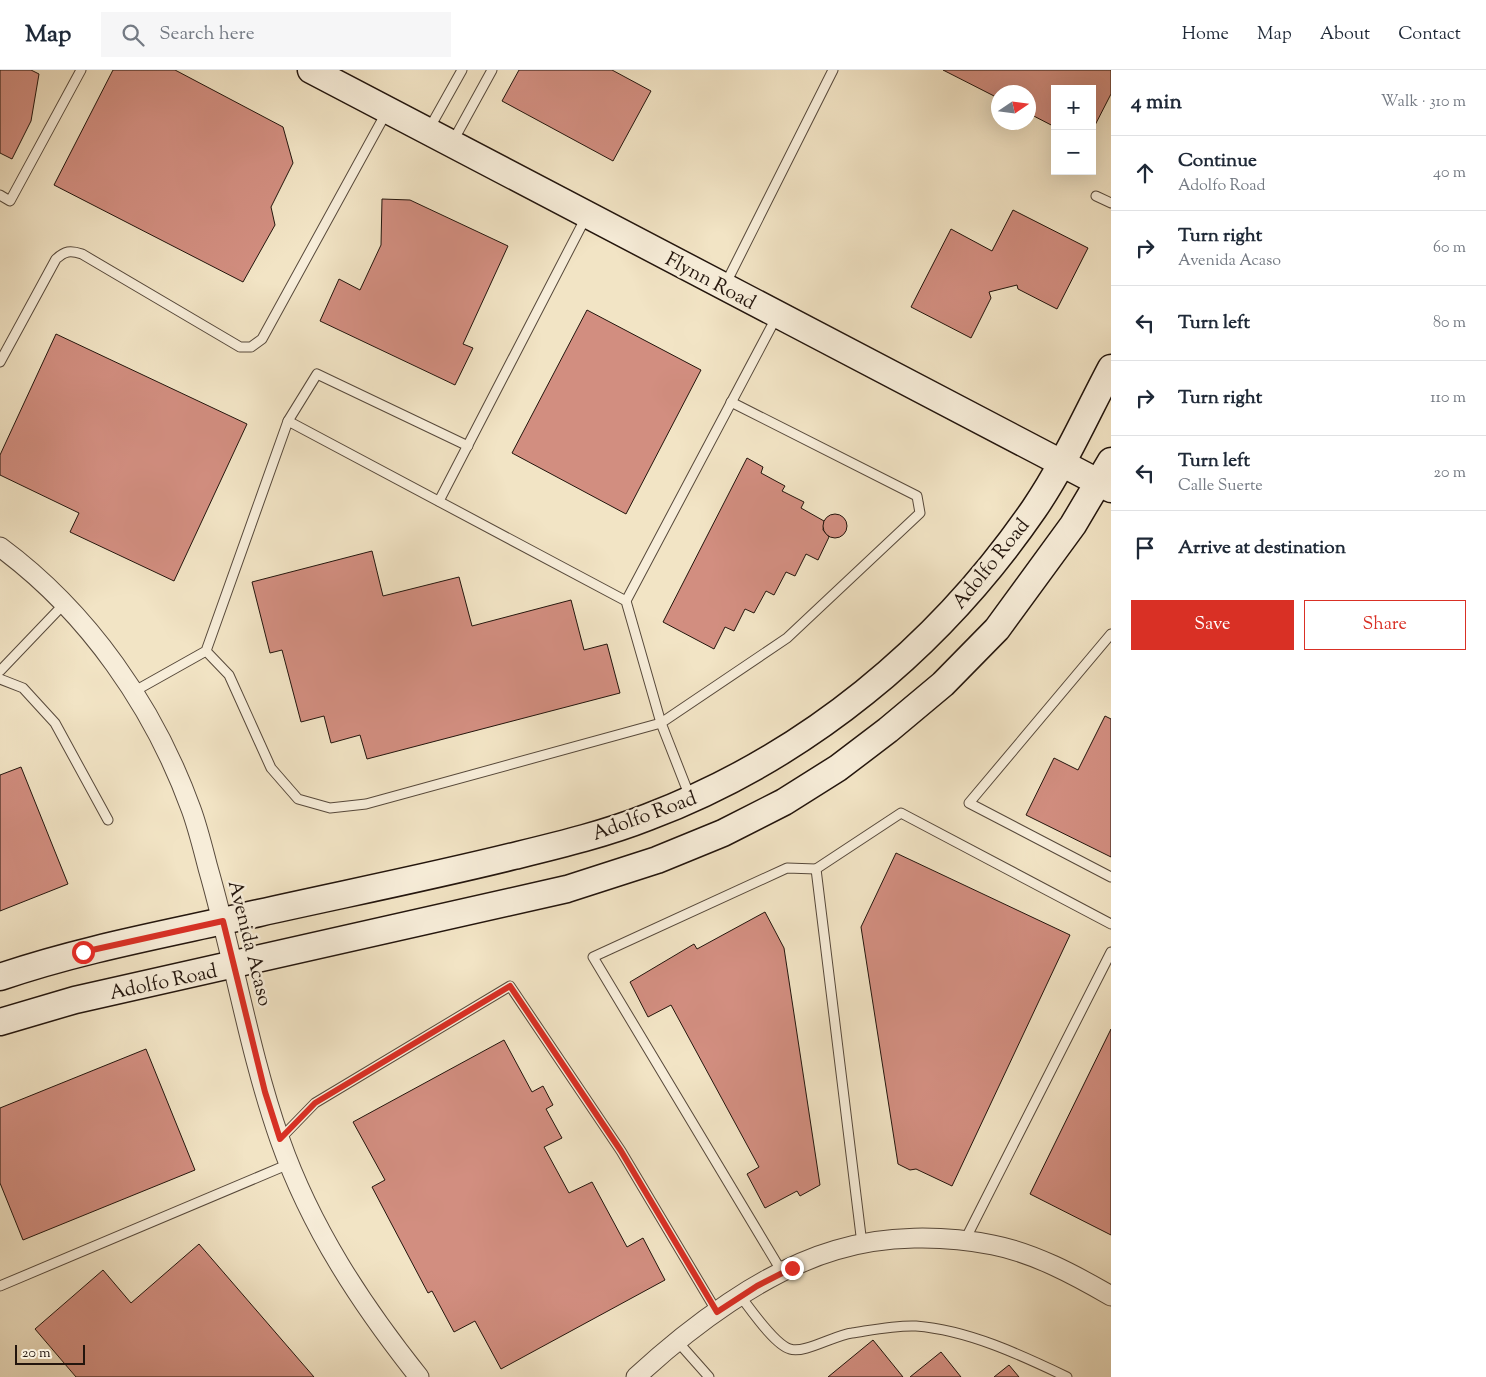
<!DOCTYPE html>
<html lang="en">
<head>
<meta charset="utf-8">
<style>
  :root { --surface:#fff; --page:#f6f6f7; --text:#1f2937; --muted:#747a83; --line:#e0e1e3; --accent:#d93025 }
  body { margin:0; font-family:"Sorts Mill Goudy",serif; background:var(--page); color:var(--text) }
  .controls { position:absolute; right:15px; top:15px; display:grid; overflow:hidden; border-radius:0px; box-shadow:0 5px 20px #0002 }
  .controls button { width:45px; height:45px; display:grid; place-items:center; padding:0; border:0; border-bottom:1px solid var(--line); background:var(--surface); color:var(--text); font:25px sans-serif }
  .compass { position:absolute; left:991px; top:15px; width:45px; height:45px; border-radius:50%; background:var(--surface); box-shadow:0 5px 20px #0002; rotate:77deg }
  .scale { position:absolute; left:15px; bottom:12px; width:70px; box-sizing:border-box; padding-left:5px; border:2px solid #23150d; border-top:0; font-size:14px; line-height:18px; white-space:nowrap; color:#23150d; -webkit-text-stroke:4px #f7edd9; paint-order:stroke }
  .stop { position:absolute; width:15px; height:15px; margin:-11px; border:4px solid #d93025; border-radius:50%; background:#fff }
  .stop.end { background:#d93025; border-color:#fff; box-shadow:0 1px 5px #0008 }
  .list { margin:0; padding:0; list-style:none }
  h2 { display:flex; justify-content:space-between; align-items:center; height:65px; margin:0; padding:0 20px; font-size:21px }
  h2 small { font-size:16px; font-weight:400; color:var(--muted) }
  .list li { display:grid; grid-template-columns:32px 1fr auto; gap:15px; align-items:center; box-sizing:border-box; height:75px; padding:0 20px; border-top:1px solid var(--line) }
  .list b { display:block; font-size:19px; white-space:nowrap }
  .list p { margin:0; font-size:16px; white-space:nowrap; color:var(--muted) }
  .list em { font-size:16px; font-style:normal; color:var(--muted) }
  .actions { display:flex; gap:10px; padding:15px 20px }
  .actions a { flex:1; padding:11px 0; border:1px solid var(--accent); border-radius:0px; text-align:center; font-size:18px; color:var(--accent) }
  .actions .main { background:var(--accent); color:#fff }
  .icon { flex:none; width:28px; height:28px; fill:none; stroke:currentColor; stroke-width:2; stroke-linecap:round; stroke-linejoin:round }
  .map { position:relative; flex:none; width:1111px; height:1307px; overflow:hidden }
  header { display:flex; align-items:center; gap:30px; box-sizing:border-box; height:70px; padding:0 25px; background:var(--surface); border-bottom:1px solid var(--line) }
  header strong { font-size:24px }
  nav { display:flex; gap:28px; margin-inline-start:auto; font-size:18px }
  .search { width:350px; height:45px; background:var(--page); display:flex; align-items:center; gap:12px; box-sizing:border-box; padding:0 18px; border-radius:0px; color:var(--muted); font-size:19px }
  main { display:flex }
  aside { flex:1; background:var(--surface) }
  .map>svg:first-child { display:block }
  .building { fill:#d28e80; stroke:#23150d }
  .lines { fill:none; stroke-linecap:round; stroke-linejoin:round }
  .lane-casing { stroke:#57493b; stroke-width:11 }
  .street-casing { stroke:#57493b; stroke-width:21 }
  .secondary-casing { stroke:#23150d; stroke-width:29 }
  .lane { stroke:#f7edd9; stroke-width:9 }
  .street { stroke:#f7edd9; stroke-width:19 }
  .secondary { stroke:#f7edd9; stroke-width:26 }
  .route { stroke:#d93025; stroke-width:6 }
  .labels { text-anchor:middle; stroke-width:5; stroke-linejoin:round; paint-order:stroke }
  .street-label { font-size:20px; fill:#23150d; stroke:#f7edd9 }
</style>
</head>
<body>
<header>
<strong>Map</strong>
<div class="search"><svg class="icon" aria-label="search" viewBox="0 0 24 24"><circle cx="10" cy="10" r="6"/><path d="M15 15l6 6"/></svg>Search here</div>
<nav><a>Home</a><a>Map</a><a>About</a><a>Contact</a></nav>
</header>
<main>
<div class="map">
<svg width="1111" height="1307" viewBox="0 0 1111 1307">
  <rect width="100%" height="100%" fill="#f2e4c5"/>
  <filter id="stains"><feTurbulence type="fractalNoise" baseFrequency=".004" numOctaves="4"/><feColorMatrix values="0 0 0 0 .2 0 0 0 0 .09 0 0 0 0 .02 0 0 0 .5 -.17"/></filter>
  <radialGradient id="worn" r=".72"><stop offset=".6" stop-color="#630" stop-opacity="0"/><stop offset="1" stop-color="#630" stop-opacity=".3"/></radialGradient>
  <g class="building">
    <polygon points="0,0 31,0 39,4 31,51 12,89 0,83"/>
    <polygon points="113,0 175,0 283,57 293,93 271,137 275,155 243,212 54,115"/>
    <polygon points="519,0 612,0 651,21 613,91 502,31"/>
    <polygon points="943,0 1111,0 1111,24 1092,61 1092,19 1055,19 1055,57 1028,43 1028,22 998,22 998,28"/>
    <polygon points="382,129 410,130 508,176 463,274 473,278 455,315 320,251 339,209 360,220 381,175"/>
    <polygon points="1013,140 1088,178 1057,239 1018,219 1017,215 989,222 991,228 971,268 911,237 951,159 992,181"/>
    <polygon points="587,240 701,300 626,444 512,383"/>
    <polygon points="56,264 247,354 174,511 70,462 79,443 0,405 0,385"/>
    <polygon points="747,388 763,397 761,403 785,416 782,421 804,432 801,438 824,451 823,460 829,467 818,490 806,484 795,506 786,502 774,525 766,521 754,543 745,539 734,561 725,557 714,579 663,552"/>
    <circle cx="835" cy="456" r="12"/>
    <polygon points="372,481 383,526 459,507 472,556 571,530 584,580 607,574 620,623 367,689 360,665 331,673 324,646 301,652 282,580 270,583 252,512"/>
    <polygon points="1105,646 1111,649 1111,787 1026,745 1054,688 1078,700"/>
    <polygon points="21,697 68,814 0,841 0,705"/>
    <polygon points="896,783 1070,865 952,1116 916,1099 910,1100 898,1094 861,857"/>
    <polygon points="765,842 784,878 820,1115 800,1126 797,1121 765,1138 747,1104 759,1097 671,935 648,947 630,912 694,874 697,879"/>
    <polygon points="1111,959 1111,1165 1030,1124"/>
    <polygon points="504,970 532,1022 543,1016 553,1035 546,1039 562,1068 544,1077 569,1123 592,1112 627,1177 643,1168 665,1210 501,1299 475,1251 454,1262 432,1221 428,1223 372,1117 385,1110 353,1052"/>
    <polygon points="146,979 195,1100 23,1170 0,1113 0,1038"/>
    <polygon points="199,1174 314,1307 76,1307 35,1259 103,1200 131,1233"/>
    <polygon points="873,1270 903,1307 828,1307"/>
    <polygon points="941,1282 961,1307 910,1307"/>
    <polygon points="1009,1295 1019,1307 994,1307"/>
  </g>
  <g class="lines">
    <defs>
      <g id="lane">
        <polyline points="429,59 462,0"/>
        <polyline points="453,71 492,0"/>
        <polyline points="0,125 10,131 81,0"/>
        <polyline points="1096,126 1111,133"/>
        <polyline points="725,215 833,0"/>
        <path d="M0 292 56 189C65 181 70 180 82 184L240 277H251L262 269 386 43"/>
        <polyline points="288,351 317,304 468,376"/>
        <polyline points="439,431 586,147"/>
        <polyline points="626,531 777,246"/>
        <polyline points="1111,564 969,733 1111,807"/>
        <polyline points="0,601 64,534"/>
        <polyline points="0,609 23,618 55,653 108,750"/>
        <polyline points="133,622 206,581 229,605 271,698 298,729 330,738 366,734 661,653 626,531 288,351 206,581"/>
        <polyline points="690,727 661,653 787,568 920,443 917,426 731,332"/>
        <polyline points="280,1069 315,1033 510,916 621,1081 717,1242"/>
        <polyline points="965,1170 1111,882"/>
        <polyline points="862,1174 816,799 901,743 1111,854"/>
        <polyline points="782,1202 593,887 787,798 816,799"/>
        <polyline points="0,1216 289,1094"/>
        <path d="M741 1227C751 1240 775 1275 790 1279 804 1284 835 1265 852 1263 872 1260 896 1255 916 1256 968 1260 1021 1285 1067 1307"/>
        <polyline points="678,1272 709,1307"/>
      </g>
      <g id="street">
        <path d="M0 477C88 542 154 637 191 739 198 758 203 779 208 798 234 888 249 982 280 1070 311 1158 361 1234 419 1307"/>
        <path d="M636 1307C690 1257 764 1201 836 1180 885 1165 943 1165 993 1175 1034 1183 1075 1205 1111 1226"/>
      </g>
      <g id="secondary">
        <polyline points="311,0 1111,419"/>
        <path d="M0 907C85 878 172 863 259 843 344 824 429 807 514 786 559 775 605 764 648 747 806 687 939 577 1034 439 1064 395 1086 345 1111 298"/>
        <polyline points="0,952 75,930 567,819 657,790 723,763 784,732 838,698 888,660 943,614 997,559 1073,455 1111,391"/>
      </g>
    </defs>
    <use href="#lane" class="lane-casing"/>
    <use href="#street" class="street-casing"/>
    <use href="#secondary" class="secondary-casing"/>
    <use href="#lane" class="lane"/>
    <use href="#street" class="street"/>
    <use href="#secondary" class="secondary"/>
  </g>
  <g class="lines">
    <polyline class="route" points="83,882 223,851 265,1022 280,1069 315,1033 510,916 621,1081 717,1242 757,1216 792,1198"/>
  </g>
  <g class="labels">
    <g class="street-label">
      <text transform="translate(711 210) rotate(28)" y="7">Flynn Road</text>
      <text transform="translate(990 493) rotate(-51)" y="7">Adolfo Road</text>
      <text transform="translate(644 745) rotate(-20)" y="7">Adolfo Road</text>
      <text transform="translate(251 873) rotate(76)" y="7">Avenida Acaso</text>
      <text transform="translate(163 911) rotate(-12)" y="7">Adolfo Road</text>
    </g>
  </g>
  <rect width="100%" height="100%" filter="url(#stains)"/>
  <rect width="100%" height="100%" fill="url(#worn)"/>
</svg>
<div class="controls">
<button>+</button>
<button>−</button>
</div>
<svg class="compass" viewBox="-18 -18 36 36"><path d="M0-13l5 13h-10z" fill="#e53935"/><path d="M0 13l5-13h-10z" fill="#747a83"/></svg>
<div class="scale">20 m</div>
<div class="stop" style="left:83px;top:882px"></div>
<div class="stop end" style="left:792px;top:1198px"></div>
</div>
<aside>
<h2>4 min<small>Walk · 310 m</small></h2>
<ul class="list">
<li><svg class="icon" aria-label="ahead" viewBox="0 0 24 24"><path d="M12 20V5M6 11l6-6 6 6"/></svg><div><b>Continue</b><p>Adolfo Road</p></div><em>40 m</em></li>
<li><svg class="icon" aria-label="right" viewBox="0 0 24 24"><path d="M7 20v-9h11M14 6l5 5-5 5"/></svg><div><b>Turn right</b><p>Avenida Acaso</p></div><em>60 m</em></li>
<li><svg class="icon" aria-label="left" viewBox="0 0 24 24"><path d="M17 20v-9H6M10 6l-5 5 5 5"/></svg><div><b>Turn left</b></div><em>80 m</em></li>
<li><svg class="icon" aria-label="right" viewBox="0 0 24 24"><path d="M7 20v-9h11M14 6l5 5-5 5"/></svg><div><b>Turn right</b></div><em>110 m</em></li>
<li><svg class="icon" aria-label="left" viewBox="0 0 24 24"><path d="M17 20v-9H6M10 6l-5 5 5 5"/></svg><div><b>Turn left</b><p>Calle Suerte</p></div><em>20 m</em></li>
<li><svg class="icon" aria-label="arrive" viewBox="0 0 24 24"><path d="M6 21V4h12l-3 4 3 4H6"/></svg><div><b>Arrive at destination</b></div></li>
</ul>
<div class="actions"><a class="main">Save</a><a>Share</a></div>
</aside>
</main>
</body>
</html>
